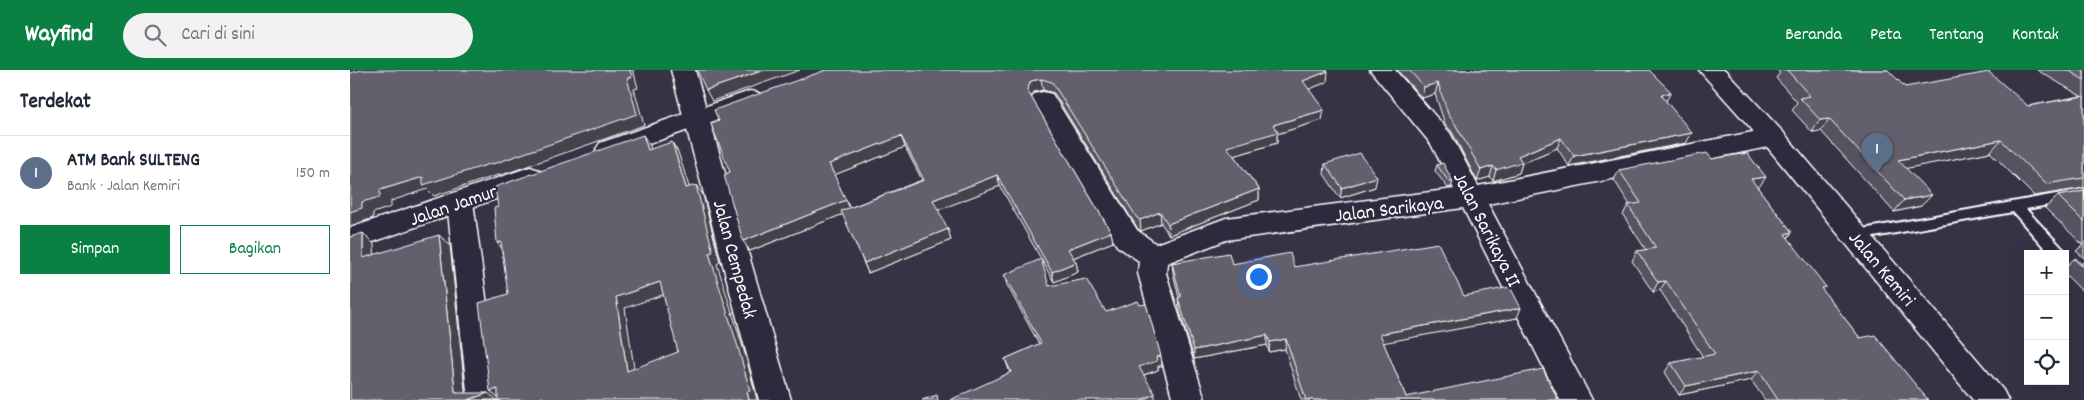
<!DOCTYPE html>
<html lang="id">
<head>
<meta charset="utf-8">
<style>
  :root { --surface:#fff; --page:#f2f2f3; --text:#1f2937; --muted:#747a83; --line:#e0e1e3; --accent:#0b8043 }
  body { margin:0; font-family:Dekko,sans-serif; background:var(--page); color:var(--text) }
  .controls { position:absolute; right:15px; bottom:15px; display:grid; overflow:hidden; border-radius:0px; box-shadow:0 5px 20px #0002 }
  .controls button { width:45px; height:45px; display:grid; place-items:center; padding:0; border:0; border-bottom:1px solid var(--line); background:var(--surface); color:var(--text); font:25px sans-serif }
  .you { position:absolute; left:908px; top:206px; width:18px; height:18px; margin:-12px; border:4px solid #fff; border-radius:50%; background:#1a73e8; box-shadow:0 0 0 8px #1a73e833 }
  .badge { display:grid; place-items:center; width:32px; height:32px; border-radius:50%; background:var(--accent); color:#fff; font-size:16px; font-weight:700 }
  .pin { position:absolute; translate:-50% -41px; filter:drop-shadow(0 1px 2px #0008) }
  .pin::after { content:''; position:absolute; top:26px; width:18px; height:15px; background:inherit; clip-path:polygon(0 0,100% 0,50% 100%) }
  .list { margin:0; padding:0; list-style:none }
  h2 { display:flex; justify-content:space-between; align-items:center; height:65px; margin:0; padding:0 20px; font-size:21px }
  h2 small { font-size:16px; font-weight:400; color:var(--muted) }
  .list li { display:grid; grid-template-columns:32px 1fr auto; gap:15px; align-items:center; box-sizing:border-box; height:75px; padding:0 20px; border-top:1px solid var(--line) }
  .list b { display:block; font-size:19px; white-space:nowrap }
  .list p { margin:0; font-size:16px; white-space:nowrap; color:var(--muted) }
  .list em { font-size:16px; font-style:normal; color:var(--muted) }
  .actions { display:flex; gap:10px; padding:15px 20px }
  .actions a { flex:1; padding:11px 0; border:1px solid var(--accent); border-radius:0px; text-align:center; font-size:18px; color:var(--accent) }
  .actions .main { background:var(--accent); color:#fff }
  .icon { flex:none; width:28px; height:28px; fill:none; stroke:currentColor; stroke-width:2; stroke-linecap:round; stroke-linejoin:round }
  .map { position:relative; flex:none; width:1734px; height:330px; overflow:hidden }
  header { display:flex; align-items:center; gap:30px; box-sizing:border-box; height:70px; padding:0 25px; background:var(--accent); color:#fff }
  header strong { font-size:24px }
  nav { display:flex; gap:28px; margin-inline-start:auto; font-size:18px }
  .search { width:350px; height:45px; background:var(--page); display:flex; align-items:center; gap:12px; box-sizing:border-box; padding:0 18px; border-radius:28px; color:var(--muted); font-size:19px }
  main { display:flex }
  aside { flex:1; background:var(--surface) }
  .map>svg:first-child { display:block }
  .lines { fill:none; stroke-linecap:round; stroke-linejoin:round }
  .service-casing { stroke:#fff; stroke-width:4 }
  .minor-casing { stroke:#fff; stroke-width:3 }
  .tertiary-casing { stroke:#fff; stroke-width:3 }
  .service { fill:#2f2a3d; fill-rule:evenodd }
  .minor { fill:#2f2a3d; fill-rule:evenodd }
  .tertiary { fill:#2f2a3d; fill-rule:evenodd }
  .wall { fill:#55525e; stroke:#fff; fill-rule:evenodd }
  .shaded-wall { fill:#45424c; stroke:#fff }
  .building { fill:#635f6d; stroke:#fff; fill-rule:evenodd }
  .labels { text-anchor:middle; stroke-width:4.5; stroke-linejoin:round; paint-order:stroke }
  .street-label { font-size:20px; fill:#fff; stroke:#2f2a3d }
</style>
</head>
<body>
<header>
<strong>Wayfind</strong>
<div class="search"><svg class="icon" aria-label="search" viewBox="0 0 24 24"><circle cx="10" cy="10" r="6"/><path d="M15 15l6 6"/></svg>Cari di sini</div>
<nav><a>Beranda</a><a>Peta</a><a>Tentang</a><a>Kontak</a></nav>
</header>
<main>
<aside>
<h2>Terdekat<small></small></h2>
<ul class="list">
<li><span class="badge" style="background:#5c6f8a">1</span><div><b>ATM Bank SULTENG</b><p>Bank · Jalan Kemiri</p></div><em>150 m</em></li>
</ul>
<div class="actions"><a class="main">Simpan</a><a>Bagikan</a></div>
</aside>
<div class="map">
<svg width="1734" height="330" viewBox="0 0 1734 330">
  <rect width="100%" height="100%" fill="#373345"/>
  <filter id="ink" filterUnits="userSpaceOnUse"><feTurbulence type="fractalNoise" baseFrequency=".02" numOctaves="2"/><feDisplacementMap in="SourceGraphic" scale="10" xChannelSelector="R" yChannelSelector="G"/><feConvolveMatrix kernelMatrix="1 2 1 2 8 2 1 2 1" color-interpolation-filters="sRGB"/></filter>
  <g filter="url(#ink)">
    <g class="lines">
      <defs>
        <polygon id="service" points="1734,119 1734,129 1676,139 1714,180 1716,184 1715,185 1715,184 1700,184 1663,142 1507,170 1502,169 1500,165 1502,161 1507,160"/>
        <g id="minor">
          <polygon points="321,0 345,0 441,330 409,330"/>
          <polygon points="1020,0 1045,0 1100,63 1128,116 1423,58 1432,61 1436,67 1432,73 1423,76 1138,134 1242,330 1210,330 1113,138 876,170 817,193 816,203 855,330 823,330 788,203 789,191 767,176 681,30 684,24 693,22 702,24 787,160 806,174 876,148 1104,119 1081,74"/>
          <polygon points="110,122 119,125 123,132 150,330 118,330 97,132 101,125"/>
        </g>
        <g id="tertiary">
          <polygon points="1349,0 1375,0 1432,61 1653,320 1658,330 1623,330 1414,73"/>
          <polygon points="400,21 409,23 412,29 409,35 259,88 250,85 246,79 250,73"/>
          <polygon points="180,97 189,100 193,107 189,114 0,180 0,158"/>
        </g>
      </defs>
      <use href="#service" class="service-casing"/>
      <use href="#minor" class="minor-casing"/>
      <use href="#tertiary" class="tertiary-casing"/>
      <use href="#service" class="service"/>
      <use href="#minor" class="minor"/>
      <use href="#tertiary" class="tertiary"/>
    </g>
    <g class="wall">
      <path d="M476 0 977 12 959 19 972 50 927 64V73L884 86 909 119V130L819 165 811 153 791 161 788 159 704 23 693 20 684 22 681 27 761 162 763 172 723 188 726 192 728 202 704 212 650 116 588 140 601 170 518 203 493 144 400 181 380 102 369 51ZM555 77 572 110 499 138 484 105Z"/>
      <polygon points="1047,0 1299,0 1316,31 1336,73 1219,96 1207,78 1172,93 1169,103 1143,111 1140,107 1127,111 1102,62 1095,54 1085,24 1072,28"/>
      <polygon points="1427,0 1538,0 1555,17 1678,36 1731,26 1687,0 1734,0 1734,118 1684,126 1640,82 1556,98 1571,136 1544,142 1471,61 1462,62 1442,40 1447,32 1426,8 1430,3"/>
      <polygon points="1362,89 1409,117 1407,117 1442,162 1438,168 1473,221 1510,268 1578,330 1415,330 1401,310 1329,325 1315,302 1321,293 1353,287 1310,220 1303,222 1282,191 1287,181 1296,180 1273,145 1278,135 1280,135 1264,110 1269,100"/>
      <polygon points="975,94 1025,117 990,128 974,104"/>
      <polygon points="1087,95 1103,112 1101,117 1098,118 1085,101"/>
      <polygon points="1734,121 1734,188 1726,181 1733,175 1695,138 1708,126"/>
      <polygon points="1724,189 1731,194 1734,191 1734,223 1715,204 1715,197"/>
      <polygon points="822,193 882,194 944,197 1114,226 1167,248 1033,272 1056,327 1208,330 951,330 935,279 919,282 917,275 844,289 829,238 828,228 829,228 823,203"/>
      <polygon points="654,205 699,216 756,242 812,296 808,296 808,300 794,305 660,303 655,289 689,274 657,215"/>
    </g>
    <g class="shaded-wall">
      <polygon points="280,0 283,0 288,18 284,19 294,55 152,105 151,104 84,126 77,119 41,131 41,137 23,143 23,148 0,156 0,142 12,132 30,120 73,107 277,8"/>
      <polygon points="414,0 450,0 362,31 356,20"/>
      <polygon points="978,1 977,12 952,22 953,11"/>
      <polygon points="691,9 693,20 684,22 679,31 677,20 681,11"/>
      <polygon points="1088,13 1085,24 1072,28 1074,17"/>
      <polygon points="1321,22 1315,33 1311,25"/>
      <polygon points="974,40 972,50 927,64 927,73 877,88 877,77 923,55"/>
      <polygon points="1479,49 1471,61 1462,62 1470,50"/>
      <polygon points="1342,63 1336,73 1219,96 1224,86"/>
      <polygon points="293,65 300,76 305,91 298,80"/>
      <polygon points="551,66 555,77 484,105 479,94"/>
      <polygon points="1211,68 1207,78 1172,93 1169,103 1143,111 1146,100 1168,86"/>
      <polygon points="1651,70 1640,82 1538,102 1548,90"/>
      <polygon points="322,72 328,82 343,129 336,118"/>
      <polygon points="1143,96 1140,107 1127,111 1131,100"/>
      <polygon points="647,105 650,116 586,141 583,130"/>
      <polygon points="1027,107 1025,117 990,128 992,118"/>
      <polygon points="1416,107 1409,117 1394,119 1401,109"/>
      <polygon points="346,115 353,125 370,192 367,194 396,287 407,330 399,330 397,322 359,183"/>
      <polygon points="909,119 909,130 819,165 818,154"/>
      <polygon points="1582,125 1571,136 1544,142 1554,130"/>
      <polygon points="496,130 501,141 400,181 393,171"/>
      <polygon points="810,142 811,153 791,161 790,150"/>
      <polygon points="598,159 601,170 518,203 514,193"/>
      <polygon points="761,162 763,172 720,189 718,179"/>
      <polygon points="1442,162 1435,172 1435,164"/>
      <polygon points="13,163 24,174 25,198 13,188"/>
      <polygon points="89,165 100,175 116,330 105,321"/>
      <polygon points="151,172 157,184 147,173"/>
      <polygon points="726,192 728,202 704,212 702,202"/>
      <polygon points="1316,211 1310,220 1303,222 1308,212"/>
      <polygon points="310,212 318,223 275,238 286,311 277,301 266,227"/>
      <polygon points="1171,238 1167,248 1027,274 1030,264"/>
      <polygon points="917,265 917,275 844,289 844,280"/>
      <polygon points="936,269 935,279 919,282 920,272"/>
      <polygon points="811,286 812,296 808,296 808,300 790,306 789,297 806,287"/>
      <polygon points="1409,301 1401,310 1329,325 1336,316"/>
      <polygon points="148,319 150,330 140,321"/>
      <polygon points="138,323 147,330 118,330"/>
      <polygon points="805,324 805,330 791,330"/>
    </g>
    <g class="building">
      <polygon points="12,0 280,0 282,7 277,8 287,44 143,94 143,93 73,115 73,107 30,120 30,127 12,132 12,138 0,142 0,3"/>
      <polygon points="347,0 414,0 356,20"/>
      <polygon points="476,0 977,0 978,1 953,11 974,40 923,55 928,62 877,77 909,119 818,154 810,142 790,150 787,148 702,12 691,9 681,11 677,20 761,162 718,179 726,192 702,202 647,105 583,130 598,159 514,193 491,141 574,110 551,66 479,94 496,130 393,171 374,105 380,102 361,54 369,51 364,40"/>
      <polygon points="1059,0 1299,0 1321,22 1311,25 1342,63 1224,86 1211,68 1168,86 1172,92 1146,100 1143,96 1131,100 1104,52 1098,44 1088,13 1074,17"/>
      <polygon points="1437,0 1538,0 1555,17 1639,2 1678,36 1734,26 1734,108 1696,114 1651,70 1548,90 1582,125 1554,130 1479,49 1470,50 1450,28 1460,26"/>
      <polygon points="1718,0 1734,0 1734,10"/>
      <path d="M293 65 298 80 322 72 336 118 346 115 363 182 359 183 388 277 400 321 397 322 399 330H193V327L186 330H148V319L140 321 129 233 158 224 151 172 147 173 144 138 148 137 145 117ZM310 212 328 282 277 301 266 227Z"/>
      <polygon points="1010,83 1027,107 992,118 975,94"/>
      <polygon points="1357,83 1362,89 1397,83 1416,107 1401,109 1442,162 1435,164 1476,217 1471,218 1510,268 1525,265 1578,330 1428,330 1409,301 1336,316 1321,293 1365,284 1316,211 1308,212 1287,181 1306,178 1278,135 1291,133 1269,100"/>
      <polygon points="1093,93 1103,112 1099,112 1087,95"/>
      <polygon points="1734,121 1734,152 1708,126"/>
      <polygon points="13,163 13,188 89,165 105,321 106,323 138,323 118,330 0,330 0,167"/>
      <polygon points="1088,173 1114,226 1160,217 1171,238 1030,264 1056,327 1193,299 1208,330 956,330 936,269 920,272 917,265 844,280 828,228 831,227 822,193 879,183 882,194 940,183 944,197"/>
      <polygon points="1726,188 1734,197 1734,198 1724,189"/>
      <polygon points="691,189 699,216 736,209 756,242 788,231 790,235 796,234 811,286 806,287 807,291 789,297 805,324 791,330 600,330 661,302 655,289 691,273 654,205"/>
      <polygon points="587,325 588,330 572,330"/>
    </g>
  </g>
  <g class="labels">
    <g class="street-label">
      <text transform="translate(103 134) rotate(-19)" y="7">Jalan Jamur</text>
      <text transform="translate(1039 138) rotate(-7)" y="7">Jalan Sarikaya</text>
      <text transform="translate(1138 159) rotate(63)" y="7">Jalan Sarikaya II</text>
      <text transform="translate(386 189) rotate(75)" y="7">Jalan Cempedak</text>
      <text transform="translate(1533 198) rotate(50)" y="7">Jalan Kemiri</text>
    </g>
  </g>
</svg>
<div class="controls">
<button>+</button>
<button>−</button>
<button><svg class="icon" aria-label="locate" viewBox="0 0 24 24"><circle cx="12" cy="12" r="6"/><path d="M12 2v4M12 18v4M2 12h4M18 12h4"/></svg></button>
</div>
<div class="you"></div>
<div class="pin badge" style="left:1527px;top:104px;background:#5c6f8a">1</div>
</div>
</main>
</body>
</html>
